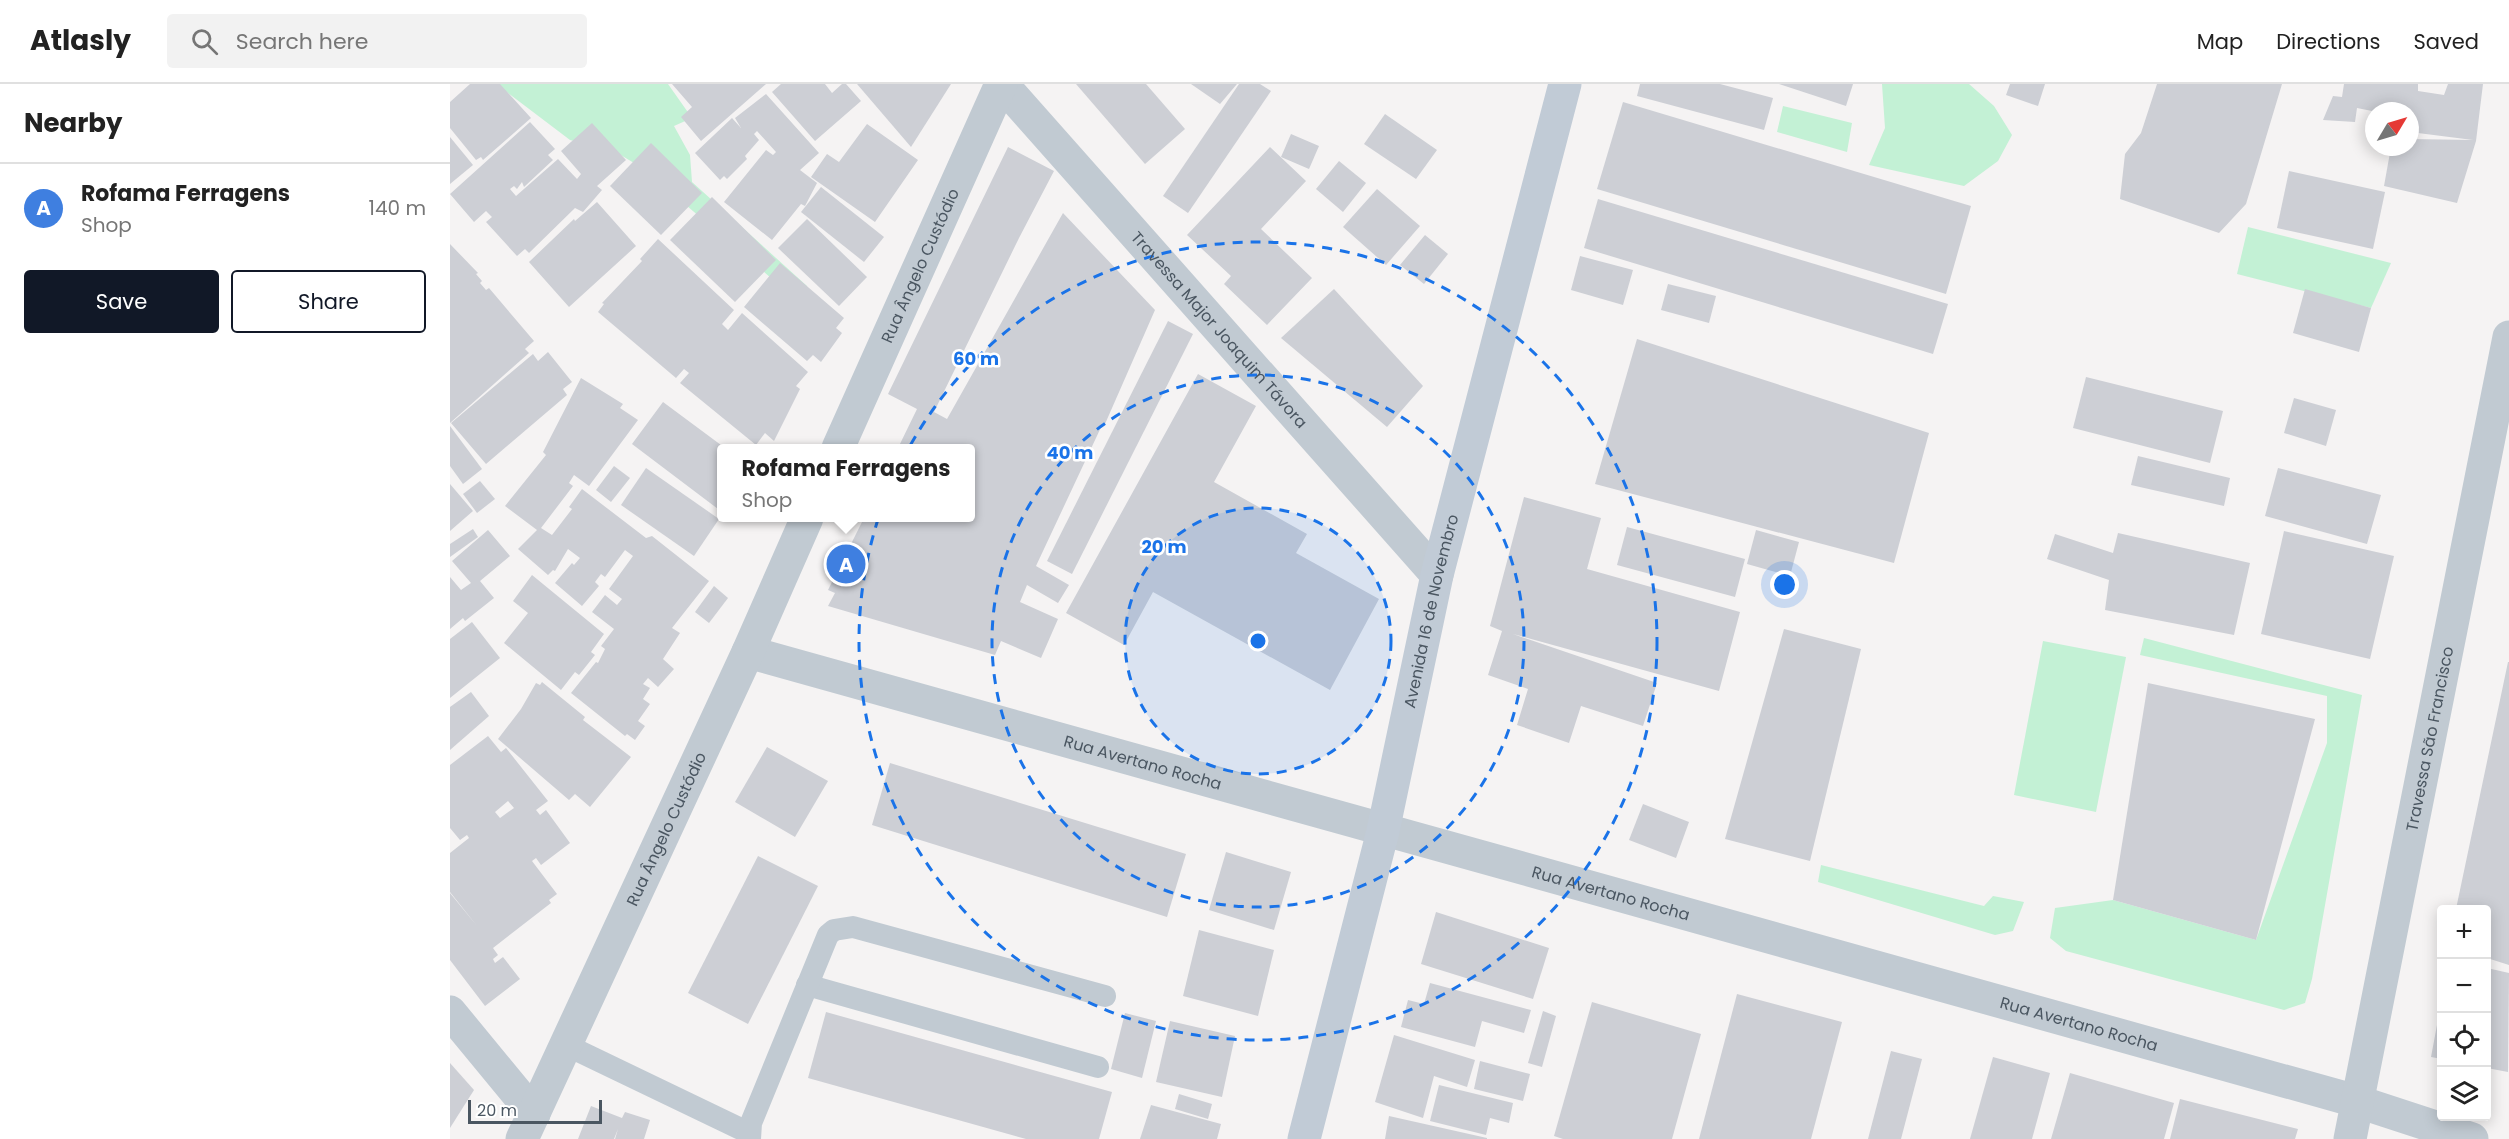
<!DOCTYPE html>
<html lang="en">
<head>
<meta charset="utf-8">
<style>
  :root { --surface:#fff; --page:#f2f2f2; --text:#222; --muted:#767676; --line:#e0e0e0; --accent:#111827 }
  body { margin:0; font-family:Poppins,sans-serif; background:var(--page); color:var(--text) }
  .controls { position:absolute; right:18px; bottom:18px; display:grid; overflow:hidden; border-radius:6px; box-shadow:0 3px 15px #0003 }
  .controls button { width:54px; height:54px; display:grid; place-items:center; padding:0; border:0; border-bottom:2px solid var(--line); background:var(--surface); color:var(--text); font:30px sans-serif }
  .compass { position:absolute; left:1915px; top:18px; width:54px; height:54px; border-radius:50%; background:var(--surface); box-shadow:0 3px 15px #0003; rotate:52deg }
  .scale { position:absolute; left:18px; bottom:15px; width:134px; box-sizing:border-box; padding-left:6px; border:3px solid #4a5661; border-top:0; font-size:16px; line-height:21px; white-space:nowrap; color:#4a5661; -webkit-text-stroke:4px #fff; paint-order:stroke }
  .you { position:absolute; left:1335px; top:501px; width:21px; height:21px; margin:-15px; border:4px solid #fff; border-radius:50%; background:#1a73e8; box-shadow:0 0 0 9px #1a73e833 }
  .badge { display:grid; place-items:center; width:39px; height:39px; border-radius:50%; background:var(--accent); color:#fff; font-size:20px; font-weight:700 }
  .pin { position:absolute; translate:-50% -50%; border:3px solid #fff; box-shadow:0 2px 6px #0006 }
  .popup { position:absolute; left:267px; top:360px; width:258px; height:78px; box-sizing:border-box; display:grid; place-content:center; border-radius:6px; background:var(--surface); filter:drop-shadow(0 2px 4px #0005); font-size:20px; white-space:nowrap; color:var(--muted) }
  .popup b { font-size:22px; color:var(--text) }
  .popup::after { content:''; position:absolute; left:50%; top:100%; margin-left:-12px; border:12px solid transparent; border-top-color:var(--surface) }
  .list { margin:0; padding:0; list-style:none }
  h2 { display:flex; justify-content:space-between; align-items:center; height:78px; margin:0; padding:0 24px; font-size:26px }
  h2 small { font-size:20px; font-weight:400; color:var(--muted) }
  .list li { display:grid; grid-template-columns:39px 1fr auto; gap:18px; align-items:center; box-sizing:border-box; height:90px; padding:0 24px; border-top:2px solid var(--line) }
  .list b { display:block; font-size:22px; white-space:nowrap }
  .list p { margin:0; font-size:20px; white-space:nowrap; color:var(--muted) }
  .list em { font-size:20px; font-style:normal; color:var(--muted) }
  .actions { display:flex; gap:12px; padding:18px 24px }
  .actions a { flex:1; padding:14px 0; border:2px solid var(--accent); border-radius:6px; text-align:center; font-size:21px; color:var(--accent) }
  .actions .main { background:var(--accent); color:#fff }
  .icon { flex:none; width:33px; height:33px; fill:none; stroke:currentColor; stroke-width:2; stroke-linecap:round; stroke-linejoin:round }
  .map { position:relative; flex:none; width:2059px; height:1055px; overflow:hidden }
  header { display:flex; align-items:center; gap:36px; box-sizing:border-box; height:84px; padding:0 30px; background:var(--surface); border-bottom:2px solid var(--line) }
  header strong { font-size:28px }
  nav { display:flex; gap:33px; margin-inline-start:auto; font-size:21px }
  .search { width:420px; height:54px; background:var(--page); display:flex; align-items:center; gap:15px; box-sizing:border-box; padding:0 21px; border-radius:6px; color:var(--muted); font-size:22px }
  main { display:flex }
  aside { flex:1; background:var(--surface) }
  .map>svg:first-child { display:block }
  .green { fill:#c3f1d5 }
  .building { fill:#cdcfd5; fill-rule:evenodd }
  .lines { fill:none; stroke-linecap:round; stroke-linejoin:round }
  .lane { stroke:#c1cad2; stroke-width:22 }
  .street { stroke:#c1cad2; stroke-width:33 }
  .secondary { stroke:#c1cbd6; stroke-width:33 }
  .ring { fill:none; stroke:#1a73e8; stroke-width:3; stroke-dasharray:10 8 }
  .labels { text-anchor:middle; stroke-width:5; stroke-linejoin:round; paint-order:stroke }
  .street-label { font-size:16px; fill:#4a5661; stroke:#fff }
  .centre { fill:#1a73e8; stroke:#fff; stroke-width:3 }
  .ring-label { font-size:18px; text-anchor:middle; font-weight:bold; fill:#1a73e8; stroke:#fff; stroke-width:5; stroke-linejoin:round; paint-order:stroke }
</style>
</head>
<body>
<header>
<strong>Atlasly</strong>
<div class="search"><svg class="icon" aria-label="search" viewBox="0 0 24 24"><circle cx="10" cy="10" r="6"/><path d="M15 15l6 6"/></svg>Search here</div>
<nav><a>Map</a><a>Directions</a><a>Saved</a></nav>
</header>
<main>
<aside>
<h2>Nearby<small></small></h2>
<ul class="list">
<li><span class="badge" style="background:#3f7fe0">A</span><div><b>Rofama Ferragens</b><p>Shop</p></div><em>140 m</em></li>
</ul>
<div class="actions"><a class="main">Save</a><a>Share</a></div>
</aside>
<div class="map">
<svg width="2059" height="1055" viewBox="0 0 2059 1055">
  <rect width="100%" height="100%" fill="#f5f3f3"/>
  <g class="green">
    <polygon points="46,0 218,0 242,34 224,42 240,71 242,98 357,202 364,231 194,85 164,67 120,56"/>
    <polygon points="1432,0 1519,0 1544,22 1562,51 1548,77 1514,102 1419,81 1435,44"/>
    <polygon points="1333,22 1402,39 1397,68 1327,48"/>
    <polygon points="1798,143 1941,179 1921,224 1787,190"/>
    <polygon points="1694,554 1912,611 1862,895 1855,919 1834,926 1616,867 1600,854 1605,824 1663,816 1806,856 1877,659 1877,612 1690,571"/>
    <polygon points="1593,557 1676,573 1646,728 1564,711"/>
    <polygon points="1371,781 1534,822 1543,812 1574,818 1563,847 1545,851 1368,798"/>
  </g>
  <g class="building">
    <polygon points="20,0 50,0 81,34 33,76 31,73 26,76 0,44 0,18"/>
    <polygon points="222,0 316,0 251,57 231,33 242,23"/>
    <polygon points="331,0 375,0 382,9 392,0 396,0 411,17 365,57 322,8"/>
    <polygon points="407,0 501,0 461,63"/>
    <polygon points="626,0 696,0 735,45 695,80"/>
    <polygon points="741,0 787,0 770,20"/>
    <polygon points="789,0 810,0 821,7 738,129 713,112"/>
    <polygon points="1190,0 1270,0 1323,14 1314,46 1187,12"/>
    <polygon points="1329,0 1403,0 1396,22"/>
    <polygon points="1560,0 1595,0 1588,22 1556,11"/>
    <polygon points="1707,0 1832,0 1796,120 1769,149 1670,115 1675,70 1691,49"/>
    <polygon points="1894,0 1968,0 1968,7 1994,11 1998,0 2033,0 2026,57 2007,119 1934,102 1941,63 1960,63 1960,55 2023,56 1960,48 1960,27 1922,27 1907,24 1905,38 1873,36 1883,12 1892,13"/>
    <polygon points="316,10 369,69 350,86 367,99 355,122 351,120 322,156 274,118 316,66 323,71 326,68 307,47 304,50 309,56 295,72 297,75 277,95 274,92 270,96 245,69 282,34 291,44 285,34"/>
    <polygon points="1173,18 1521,122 1496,210 1147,105"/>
    <polygon points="935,30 987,66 966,95 914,60"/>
    <polygon points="80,38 105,65 98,71 103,76 74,103 72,98 67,105 64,102 60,105 66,112 108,75 127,95 131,90 111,67 142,39 176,76 147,102 152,106 133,128 125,124 79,169 75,165 67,172 36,138 42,133 36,127 24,138 0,110"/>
    <polygon points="417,40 468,76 425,138 361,93 377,70 389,78"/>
    <polygon points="841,50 869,62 859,85 831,73"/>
    <polygon points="0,53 23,81 0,100"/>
    <polygon points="201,59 252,109 211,151 160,102"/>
    <polygon points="558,63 604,87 569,154 484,328 497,335 613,129 705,226 655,340 653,339 586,482 619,501 608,519 577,501 570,518 608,535 591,574 551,557 545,571 378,522 385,509 378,506 414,434 520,434 520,364 448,364 467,325 438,310"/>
    <polygon points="820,63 856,97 811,145 862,194 817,241 774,200 781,192 737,151"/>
    <polygon points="889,77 916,99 893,128 866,105"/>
    <polygon points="1839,87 1935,108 1923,165 1827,144"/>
    <polygon points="371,103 434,153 414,178 351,128"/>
    <polygon points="927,105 970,142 936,181 893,143"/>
    <polygon points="262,113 326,176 285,218 220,156"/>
    <polygon points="1148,115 1498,220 1483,270 1134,164"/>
    <polygon points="147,118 186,162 119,223 79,178 124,135 125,137"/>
    <polygon points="357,135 417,193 389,222 328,164"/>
    <polygon points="975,151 998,170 974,200 950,181"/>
    <polygon points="208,155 284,226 272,240 278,246 292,229 358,288 346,302 350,305 324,357 315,349 306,361 230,299 239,289 234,285 226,294 148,228 154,220 152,219 192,177 190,175"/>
    <polygon points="0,160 28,189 26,190 32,197 30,199 36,206 39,204 84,257 75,265 79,269 0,339"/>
    <polygon points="1130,172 1183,186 1173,221 1121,206"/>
    <polygon points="330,179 394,234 386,244 392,249 371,278 363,271 357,277 294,223"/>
    <polygon points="1218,200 1266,212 1259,239 1211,226"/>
    <polygon points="884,205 973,302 937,343 831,254"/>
    <polygon points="1855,205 1921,224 1909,268 1843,249"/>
    <polygon points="718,237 743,250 622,490 597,477"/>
    <polygon points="1187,255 1479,349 1444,479 1145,400"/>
    <polygon points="98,268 122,298 113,305 117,311 36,380 1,339 83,270 88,277"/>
    <polygon points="748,290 806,322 764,398 857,450 846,469 929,515 880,606 703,508 674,561 616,529"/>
    <polygon points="1636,293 1773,327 1760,379 1623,344"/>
    <polygon points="131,294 173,320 170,324 188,336 139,402 124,391 119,399 123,402 91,444 102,451 122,425 119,423 132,405 196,454 202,452 259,497 222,544 230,549 213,575 224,585 208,603 198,594 193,600 200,604 193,615 200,620 188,637 195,642 185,656 177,650 175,652 121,609 146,578 148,579 155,565 151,562 164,545 142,528 155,511 167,521 172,515 159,505 183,472 175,466 155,493 151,490 145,498 149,502 132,522 105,499 122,479 124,481 130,474 118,465 105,487 103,486 98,491 68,465 87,446 55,422 96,371 93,368"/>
    <polygon points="1844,314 1886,326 1876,362 1834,349"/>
    <polygon points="213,318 275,364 272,364 272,428 182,360"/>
    <polygon points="0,342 32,385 13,400 0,382"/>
    <polygon points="1688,372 1780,394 1774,422 1681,401"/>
    <polygon points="164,382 180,394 161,418 146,406"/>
    <polygon points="196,384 269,435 244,472 171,421"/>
    <polygon points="1828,384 1931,411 1917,460 1815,432"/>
    <polygon points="30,397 45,415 27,429 13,410"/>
    <polygon points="0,400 23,427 0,447"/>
    <polygon points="1074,413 1151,434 1137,485 1290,528 1269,607 1063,550 1207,599 1193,642 1131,622 1119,659 1067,641 1078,605 1038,591 1052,547 1040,542"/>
    <polygon points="1177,443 1295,475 1285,513 1167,481"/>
    <polygon points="23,445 28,453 0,473 0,460"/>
    <polygon points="38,446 60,472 30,497 44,514 15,537 13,534 0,545 0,493 11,506 21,499 2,477"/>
    <polygon points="1306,446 1349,458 1340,492 1297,480"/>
    <polygon points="1834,447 1944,472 1920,575 1811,550"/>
    <polygon points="1668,449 1800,479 1784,551 1655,526 1659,496 1597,475 1605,450 1663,469"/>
    <polygon points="82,491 154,550 141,568 145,571 129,591 125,588 111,606 54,559 78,529 63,517"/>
    <polygon points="264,502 278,514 259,539 245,528"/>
    <polygon points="22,538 50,574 0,614 0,555"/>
    <polygon points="1334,545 1411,565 1360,777 1275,755"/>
    <polygon points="2058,578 2059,578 2059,881 2037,874 2037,825 2006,825"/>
    <polygon points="92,598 135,633 133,636 181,673 140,723 125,710 119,716 48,655 71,625 86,599 90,601"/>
    <polygon points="1698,599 1865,635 1806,856 1663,816"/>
    <polygon points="21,608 39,632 0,666 0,623"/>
    <path d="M38 652 51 668 56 664 98 717 86 726 90 731 96 726 120 759 91 781 86 774 82 777 107 810 99 816 101 819 43 864 48 871 43 875 45 879 53 873 70 895 35 922 0 876V809L27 842 0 808V769L19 754 17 751 10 756 0 744V681ZM58 717 64 724 50 734 45 728Z"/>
    <polygon points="317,663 378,697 345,753 285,718"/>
    <polygon points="440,679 736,770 717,833 422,741"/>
    <polygon points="1193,720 1239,738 1226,774 1179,756"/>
    <polygon points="776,768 841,788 824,846 759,826"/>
    <polygon points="308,772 368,802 298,940 238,909"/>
    <polygon points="986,828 1099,864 1083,915 971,880"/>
    <polygon points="749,846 824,866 808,932 733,912"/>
    <polygon points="2037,884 2059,889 2058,988 2037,984"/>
    <polygon points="980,899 1081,926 1074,949 1032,937 1025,963 951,943 958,916 974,920"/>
    <polygon points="1287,910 1392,938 1361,1055 1249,1055"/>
    <polygon points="1142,918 1251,950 1222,1055 1113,1055 1104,1052"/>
    <polygon points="1990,925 1992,925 1992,975 1981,973"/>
    <polygon points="1093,927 1106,932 1092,983 1078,979"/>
    <polygon points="376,928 662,1008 649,1055 576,1055 358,994"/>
    <polygon points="675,929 706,937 692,994 661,985"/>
    <polygon points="720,937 785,952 772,1013 706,998"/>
    <polygon points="944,951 1025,976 1017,1003 984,992 973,1034 925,1018"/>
    <polygon points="1441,967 1472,975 1451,1055 1418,1055"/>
    <polygon points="1543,973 1600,989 1582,1055 1520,1055"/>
    <polygon points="1030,977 1080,990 1073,1017 1024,1005"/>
    <polygon points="0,979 24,1006 0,1044"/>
    <polygon points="1620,989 1724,1019 1714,1055 1601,1055"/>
    <polygon points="989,1001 1063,1019 1059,1039 1040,1034 1036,1051 980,1037"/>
    <polygon points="729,1010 762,1020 758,1035 725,1025"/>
    <polygon points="1730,1015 1848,1045 1845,1055 1720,1055"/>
    <polygon points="701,1021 771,1040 767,1055 690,1055"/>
    <polygon points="141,1022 172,1034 175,1028 200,1036 194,1055 165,1055 168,1045 164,1055 128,1055"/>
    <polygon points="939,1032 1037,1054 1037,1055 935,1055"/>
  </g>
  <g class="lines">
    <g class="lane">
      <polyline points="357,901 648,983"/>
      <polyline points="116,961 299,1049"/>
      <polyline points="300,1055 301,1039 378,851 384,846 403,843 655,912"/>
    </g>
    <g class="street">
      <path id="s1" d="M552 0 987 491"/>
      <path id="s2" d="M388 364 551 0"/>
      <path id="s3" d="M298 568 1906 1017 2022 1055"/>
      <polyline points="0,928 84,1030"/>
      <path id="s4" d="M72 1055 298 568 357 434"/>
      <path id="s5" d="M1900 1055 2059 253"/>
    </g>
    <path class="secondary" id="s6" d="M854 1055 933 747 987 491 1115 0"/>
  </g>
  <circle cx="808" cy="557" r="133" fill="#1a73e8" fill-opacity=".12"/>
  <g class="ring">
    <circle cx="808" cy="557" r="133"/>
    <circle cx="808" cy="557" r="266"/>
    <circle cx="808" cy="557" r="399"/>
  </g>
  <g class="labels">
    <g class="street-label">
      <text dy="6" stroke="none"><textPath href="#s2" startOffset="200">Rua Ângelo Custódio</textPath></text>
      <text dy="6" stroke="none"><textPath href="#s1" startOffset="328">Travessa Major Joaquim Távora</textPath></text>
      <text dy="6" stroke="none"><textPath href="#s6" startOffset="543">Avenida 16 de Novembro</textPath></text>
      <text dy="6" stroke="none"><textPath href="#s5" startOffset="408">Travessa São Francisco</textPath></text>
      <text dy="6" stroke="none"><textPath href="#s3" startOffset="410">Rua Avertano Rocha</textPath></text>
      <text dy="6" stroke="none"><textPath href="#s4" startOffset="342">Rua Ângelo Custódio</textPath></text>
      <text dy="6" stroke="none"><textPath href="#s3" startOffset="896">Rua Avertano Rocha</textPath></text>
      <text dy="6" stroke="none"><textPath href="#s3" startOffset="1382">Rua Avertano Rocha</textPath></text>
    </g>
  </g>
  <circle cx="808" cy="557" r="9" class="centre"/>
  <g class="ring-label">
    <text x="526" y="281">60 m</text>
    <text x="620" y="375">40 m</text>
    <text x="714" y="469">20 m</text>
  </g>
</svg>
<div class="controls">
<button>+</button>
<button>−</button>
<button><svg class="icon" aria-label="locate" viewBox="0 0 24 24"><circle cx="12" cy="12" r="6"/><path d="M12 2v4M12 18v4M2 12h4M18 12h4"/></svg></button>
<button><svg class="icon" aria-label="layers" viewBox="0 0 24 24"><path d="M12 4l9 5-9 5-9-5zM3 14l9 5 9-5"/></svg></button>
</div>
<svg class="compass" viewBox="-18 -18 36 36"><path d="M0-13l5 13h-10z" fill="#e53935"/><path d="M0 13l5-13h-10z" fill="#767676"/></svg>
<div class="scale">20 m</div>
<div class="you"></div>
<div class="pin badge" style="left:396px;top:480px;background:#3f7fe0">A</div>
<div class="popup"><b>Rofama Ferragens</b>Shop</div>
</div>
</main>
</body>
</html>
